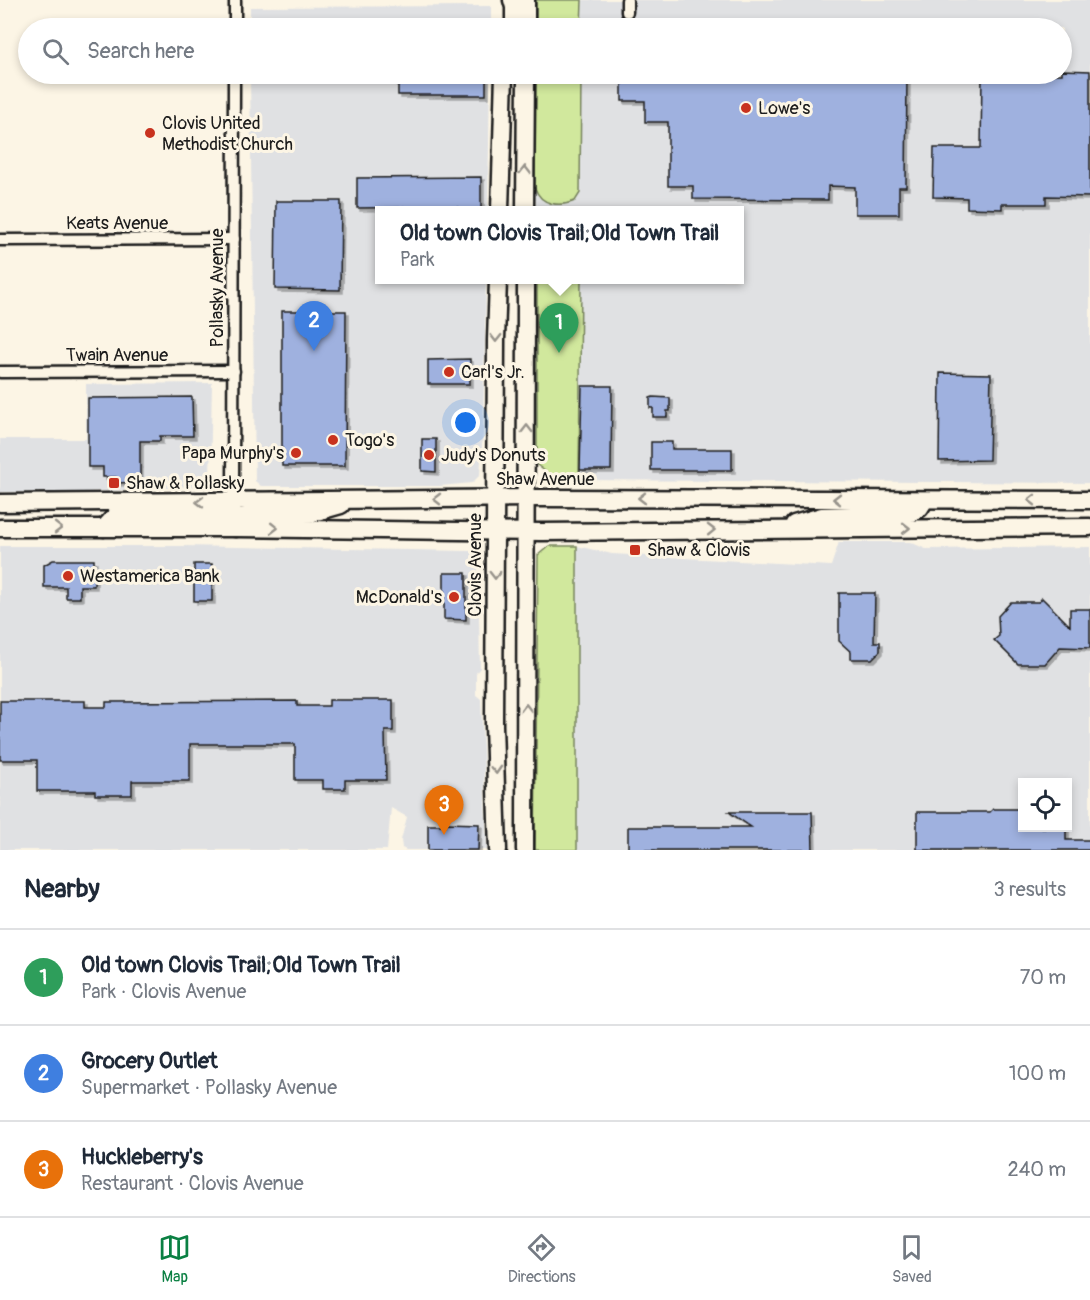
<!DOCTYPE html>
<html lang="en">
<head>
<meta charset="utf-8">
<style>
  :root { --surface:#fff; --page:#f2f2f3; --text:#1f2937; --muted:#747a83; --line:#e0e1e3; --accent:#0b8043 }
  body { margin:0; font-family:Pangolin,sans-serif; background:var(--page); color:var(--text) }
  .controls { position:absolute; right:18px; bottom:18px; display:grid; overflow:hidden; border-radius:0px; box-shadow:0 3px 9px #0003 }
  .controls button { width:54px; height:54px; display:grid; place-items:center; padding:0; border:0; border-bottom:2px solid var(--line); background:var(--surface); color:var(--text); font:30px sans-serif }
  .you { position:absolute; left:466px; top:423px; width:21px; height:21px; margin:-15px; border:4px solid #fff; border-radius:50%; background:#1a73e8; box-shadow:0 0 0 9px #1a73e833 }
  .badge { display:grid; place-items:center; width:39px; height:39px; border-radius:50%; background:var(--accent); color:#fff; font-size:20px; font-weight:700 }
  .pin { position:absolute; translate:-50% -50px; filter:drop-shadow(0 2px 3px #0008) }
  .pin::after { content:''; position:absolute; top:32px; width:21px; height:18px; background:inherit; clip-path:polygon(0 0,100% 0,50% 100%) }
  .popup { position:absolute; left:375px; top:206px; width:369px; height:78px; box-sizing:border-box; display:grid; place-content:center; border-radius:0px; background:var(--surface); filter:drop-shadow(0 2px 4px #0005); font-size:20px; white-space:nowrap; color:var(--muted) }
  .popup b { font-size:22px; color:var(--text) }
  .popup::after { content:''; position:absolute; left:50%; top:100%; margin-left:-12px; border:12px solid transparent; border-top-color:var(--surface) }
  .list { margin:0; padding:0; list-style:none }
  h2 { display:flex; justify-content:space-between; align-items:center; height:78px; margin:0; padding:0 24px; font-size:26px }
  h2 small { font-size:20px; font-weight:400; color:var(--muted) }
  .list li { display:grid; grid-template-columns:39px 1fr auto; gap:18px; align-items:center; box-sizing:border-box; height:96px; padding:0 24px; border-top:2px solid var(--line) }
  .list b { display:block; font-size:22px; white-space:nowrap }
  .list p { margin:0; font-size:20px; white-space:nowrap; color:var(--muted) }
  .list em { font-size:20px; font-style:normal; color:var(--muted) }
  .icon { flex:none; width:33px; height:33px; fill:none; stroke:currentColor; stroke-width:2; stroke-linecap:round; stroke-linejoin:round }
  .map { position:relative; flex:none; width:1090px; height:850px; overflow:hidden }
  .search { position:absolute; background:var(--surface); box-shadow:0 3px 9px #0003; left:18px; right:18px; top:18px; height:66px; display:flex; align-items:center; gap:15px; box-sizing:border-box; padding:0 21px; border-radius:33px; color:var(--muted); font-size:22px }
  .sheet { height:366px; background:var(--surface) }
  nav { display:flex; justify-content:space-around; align-items:center; box-sizing:border-box; height:84px; border-top:2px solid var(--line); background:var(--surface); font-size:16px; color:var(--muted) }
  nav a { display:grid; justify-items:center; gap:3px }
  nav .on { color:var(--accent) }
  .map>svg:first-child { display:block }
  .built { fill:#e0e1e3; fill-rule:evenodd }
  .green { fill:#d1e89d; stroke:#76825c; stroke-width:1.5 }
  .building { fill:#9fb1df; stroke:#1c1c1c; stroke-width:1.5; filter:url(#shadow) }
  .lines { fill:none; stroke-linecap:round; stroke-linejoin:round }
  .street-casing { stroke:#1c1c1c; stroke-width:15 }
  .primary-casing { stroke:#1c1c1c; stroke-width:21 }
  .street { stroke:#fcf5e5; stroke-width:10 }
  .primary { stroke:#fcf5e5; stroke-width:16 }
  .oneway { stroke:#97938b }
  .poi-dot { fill:#c8321e; stroke:#fcf5e5; stroke-width:2 }
  .labels { text-anchor:middle; stroke-width:6; stroke-linejoin:round; paint-order:stroke }
  .poi-label { font-size:18px; fill:#1c1c1c; stroke:#fcf5e5; text-anchor:start }
  .street-label { font-size:18px; fill:#1c1c1c; stroke:#fcf5e5 }
</style>
</head>
<body>
<div class="map">
<svg width="1090" height="850" viewBox="0 0 1090 850">
  <defs>
    <filter id="shadow"><feDropShadow dx="3" dy="3" stdDeviation="0" flood-color="#0004"/></filter>
  </defs>
  <rect width="100%" height="100%" fill="#fcf5e5"/>
  <filter id="ink" filterUnits="userSpaceOnUse"><feTurbulence type="fractalNoise" baseFrequency=".0167" numOctaves="2"/><feDisplacementMap in="SourceGraphic" scale="12" xChannelSelector="R" yChannelSelector="G"/><feConvolveMatrix kernelMatrix="1 2 1 2 8 2 1 2 1" color-interpolation-filters="sRGB"/></filter>
  <g filter="url(#ink)">
    <g class="built">
      <polygon points="582,0 1090,0 1090,483 579,480 581,280 739,280 739,210 536,210 535,188 538,196 580,193 581,74 1062,74 1062,28 581,28"/>
      <polygon points="491,6 491,28 250,28 250,7"/>
      <polygon points="250,74 490,74 488,210 379,210 379,280 486,280 483,432 480,475 472,483 440,486 261,486 255,481"/>
      <polygon points="212,383 210,479 204,486 86,492 0,492 0,439 86,439 86,384"/>
      <path d="M839 542H910L926 549 1090 547V850H577V546L612 554 831 566ZM1022 782H1068V828H1022Z"/>
      <polygon points="0,546 182,546 470,551 478,557 480,668 476,673 476,695 481,699 487,850 406,850 402,848 401,840 407,817 391,808 387,850 0,850"/>
    </g>
    <g class="green">
      <polygon points="536,0 582,0 581,28 536,28"/>
      <path d="M536 74H581L580 193 575 201C560 207 541 206 535 188Z"/>
      <polygon points="537,280 581,280 579,480 555,479 537,465"/>
      <polygon points="549,546 577,546 577,850 535,850 538,555"/>
    </g>
    <g class="building">
      <polygon points="1062,70 1090,71 1090,197 1046,196 1046,204 1002,204 1002,209 967,208 967,198 933,197 934,148 981,148 982,74 1062,74"/>
      <rect x="398" y="74" width="88" height="21"/>
      <polygon points="622,74 907,74 906,187 899,187 899,214 855,214 855,187 828,186 828,200 693,199 693,186 668,186 668,122 645,122 645,101 622,101"/>
      <polygon points="481,177 481,210 458,210 458,207 357,208 357,178"/>
      <polygon points="276,201 341,201 340,290 275,289"/>
      <polygon points="282,311 346,311 345,466 282,466"/>
      <polygon points="470,359 470,384 428,384 428,360"/>
      <polygon points="940,373 991,374 989,460 939,461"/>
      <polygon points="582,386 612,386 611,470 580,470"/>
      <polygon points="192,397 193,436 160,436 160,441 140,441 140,482 116,483 116,477 103,477 103,467 88,467 88,398"/>
      <polygon points="653,397 670,398 670,411 667,411 667,417 653,417 653,408 650,408 650,398"/>
      <polygon points="422,439 436,439 436,472 422,471"/>
      <polygon points="651,442 672,442 672,449 732,449 732,470 651,470"/>
      <polygon points="53,560 94,560 94,586 80,586 80,598 66,598 66,587 44,587 44,565"/>
      <rect x="194" y="564" width="18" height="37"/>
      <polygon points="444,573 466,573 466,620 444,619"/>
      <polygon points="839,593 875,593 874,642 880,642 880,651 872,659 851,659 851,652 839,641"/>
      <polygon points="1042,598 1070,626 1070,609 1090,609 1090,648 1060,647 1045,664 1018,664 994,640 999,636 998,616 1011,602 1039,602"/>
      <polygon points="329,700 393,700 393,731 385,731 386,780 345,780 345,789 323,789 323,780 295,780 295,744 190,744 190,781 132,781 132,795 95,795 95,791 37,791 37,760 0,760 0,701 85,701 85,707 106,707 106,702 297,701 297,706 329,706"/>
      <polygon points="993,809 1023,809 1023,828 1066,828 1066,840 1090,840 1090,850 917,850 917,812 990,812"/>
      <polygon points="729,812 812,812 813,850 628,850 628,827 751,827"/>
      <polygon points="446,823 479,824 478,850 428,850 428,825 446,825"/>
    </g>
    <g class="lines">
      <defs>
        <g id="street">
          <polyline points="627,0 627,12"/>
          <polyline points="235,28 235,0"/>
          <polyline points="0,240 234,239"/>
          <polyline points="0,372 234,371"/>
          <polyline points="233,502 234,74"/>
        </g>
        <g id="primary">
          <polyline points="512,0 514,7 514,28"/>
          <polyline points="526,28 526,0"/>
          <polyline points="500,210 504,74"/>
          <polyline points="525,210 526,74"/>
          <polyline points="0,503 541,498 1090,500"/>
          <polyline points="794,524 822,516 911,513 920,508 925,500"/>
          <polyline points="0,528 235,528 541,532 1090,527"/>
          <polyline points="104,528 115,516 226,516 232,512 233,502"/>
          <polyline points="235,528 239,518 245,516 313,513 341,505"/>
          <polyline points="498,850 494,725 496,340 498,280"/>
          <polyline points="525,850 526,280"/>
        </g>
      </defs>
      <use href="#street" class="street-casing"/>
      <use href="#primary" class="primary-casing"/>
      <use href="#street" class="street"/>
      <use href="#primary" class="primary"/>
    </g>
    <defs><path id="oneway-chevron" d="M-2-3.5L2.5 0L-2 3.5" fill="none" stroke-width="1.6" stroke-linecap="round" stroke-linejoin="round" transform="scale(1.5)"/></defs>
    <g class="oneway">
      <use href="#oneway-chevron" transform="translate(525 170) rotate(-90)"/>
      <use href="#oneway-chevron" transform="translate(496 338) rotate(91)"/>
      <use href="#oneway-chevron" transform="translate(527 429) rotate(-90)"/>
      <use href="#oneway-chevron" transform="translate(642 498) rotate(-180)"/>
      <use href="#oneway-chevron" transform="translate(437 499) rotate(-180)"/>
      <use href="#oneway-chevron" transform="translate(837 499) rotate(-180)"/>
      <use href="#oneway-chevron" transform="translate(1032 500) rotate(180)"/>
      <use href="#oneway-chevron" transform="translate(200 502) rotate(180)"/>
      <use href="#oneway-chevron" transform="translate(58 528)"/>
      <use href="#oneway-chevron" transform="translate(274 528) rotate(1)"/>
      <use href="#oneway-chevron" transform="translate(906 528)"/>
      <use href="#oneway-chevron" transform="translate(711 530) rotate(-1)"/>
      <use href="#oneway-chevron" transform="translate(495 575) rotate(90)"/>
      <use href="#oneway-chevron" transform="translate(526 708) rotate(-90)"/>
      <use href="#oneway-chevron" transform="translate(496 770) rotate(87)"/>
    </g>
  </g>
  <g class="poi-dot">
    <circle cx="746" cy="108" r="6"/>
    <circle cx="150" cy="133" r="6"/>
    <circle cx="449" cy="372" r="6"/>
    <circle cx="333" cy="440" r="6"/>
    <circle cx="296" cy="453" r="6"/>
    <circle cx="429" cy="455" r="6"/>
    <rect x="108" y="477" width="12" height="12" rx="3"/>
    <rect x="629" y="544" width="12" height="12" rx="3"/>
    <circle cx="68" cy="576" r="6"/>
    <circle cx="454" cy="597" r="6"/>
  </g>
  <g class="labels">
    <g class="poi-label">
      <text x="758" y="114">Lowe's</text>
      <text x="162" y="129">Clovis United<tspan x="162" dy="21">Methodist Church</tspan></text>
      <text x="461" y="378">Carl's Jr.</text>
      <text x="345" y="446">Togo's</text>
      <text x="284" y="459" text-anchor="end">Papa Murphy's</text>
      <text x="441" y="461">Judy's Donuts</text>
      <text x="126" y="489">Shaw &amp; Pollasky</text>
      <text x="647" y="556">Shaw &amp; Clovis</text>
      <text x="80" y="582">Westamerica Bank</text>
      <text x="442" y="603" text-anchor="end">McDonald's</text>
    </g>
    <g class="street-label">
      <text x="117" y="229">Keats Avenue</text>
      <text transform="translate(217 288) rotate(-90)" y="6">Pollasky Avenue</text>
      <text x="117" y="361">Twain Avenue</text>
      <text x="545" y="485">Shaw Avenue</text>
      <text transform="translate(475 565) rotate(-90)" y="6">Clovis Avenue</text>
    </g>
  </g>
</svg>
<div class="controls">
<button><svg class="icon" aria-label="locate" viewBox="0 0 24 24"><circle cx="12" cy="12" r="6"/><path d="M12 2v4M12 18v4M2 12h4M18 12h4"/></svg></button>
</div>
<div class="you"></div>
<div class="pin badge" style="left:559px;top:353px;background:#2e9e5b">1</div>
<div class="popup"><b>Old town Clovis Trail;Old Town Trail</b>Park</div>
<div class="pin badge" style="left:314px;top:351px;background:#3f7fe0">2</div>
<div class="pin badge" style="left:444px;top:835px;background:#e8710a">3</div>
<div class="search"><svg class="icon" aria-label="search" viewBox="0 0 24 24"><circle cx="10" cy="10" r="6"/><path d="M15 15l6 6"/></svg>Search here</div>
</div>
<section class="sheet">
<h2>Nearby<small>3 results</small></h2>
<ul class="list">
<li><span class="badge" style="background:#2e9e5b">1</span><div><b>Old town Clovis Trail;Old Town Trail</b><p>Park · Clovis Avenue</p></div><em>70 m</em></li>
<li><span class="badge" style="background:#3f7fe0">2</span><div><b>Grocery Outlet</b><p>Supermarket · Pollasky Avenue</p></div><em>100 m</em></li>
<li><span class="badge" style="background:#e8710a">3</span><div><b>Huckleberry's</b><p>Restaurant · Clovis Avenue</p></div><em>240 m</em></li>
</ul>
</section>
<nav>
<a class="on"><svg class="icon" aria-label="map" viewBox="0 0 24 24"><path d="M3 6l6-2 6 2 6-2v14l-6 2-6-2-6 2zM9 4v14M15 6v14"/></svg>Map</a>
<a><svg class="icon" aria-label="directions" viewBox="0 0 24 24"><path d="M12 3l9 9-9 9-9-9zM9 14v-3h6M13 9l2 2-2 2"/></svg>Directions</a>
<a><svg class="icon" aria-label="saved" viewBox="0 0 24 24"><path d="M7 4h10v16l-5-4-5 4z"/></svg>Saved</a>
</nav>
</body>
</html>
